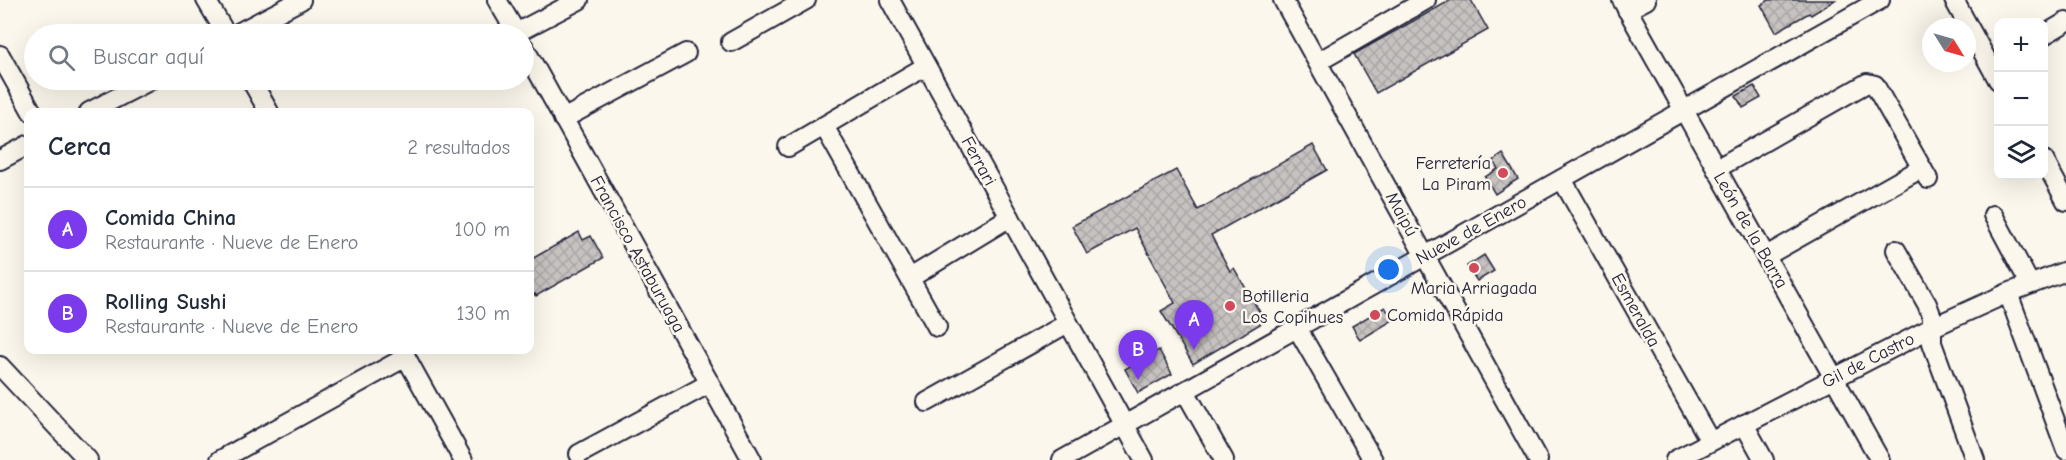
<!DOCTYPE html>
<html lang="es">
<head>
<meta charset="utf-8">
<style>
  :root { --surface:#fff; --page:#f6f6f7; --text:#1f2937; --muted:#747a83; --line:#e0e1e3; --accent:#7c3aed }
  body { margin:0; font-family:"Comic Neue",sans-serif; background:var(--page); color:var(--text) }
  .controls { position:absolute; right:18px; top:18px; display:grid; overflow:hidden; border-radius:12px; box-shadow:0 6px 24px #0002 }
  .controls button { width:54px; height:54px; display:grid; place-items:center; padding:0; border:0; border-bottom:2px solid var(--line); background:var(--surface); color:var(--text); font:30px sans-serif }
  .compass { position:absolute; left:1922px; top:18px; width:54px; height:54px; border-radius:50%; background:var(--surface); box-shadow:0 6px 24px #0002; rotate:127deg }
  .you { position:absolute; left:1389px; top:270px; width:21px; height:21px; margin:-15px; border:4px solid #fff; border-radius:50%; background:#1a73e8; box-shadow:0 0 0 9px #1a73e833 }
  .badge { display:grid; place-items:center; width:39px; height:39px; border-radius:50%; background:var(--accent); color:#fff; font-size:20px; font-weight:700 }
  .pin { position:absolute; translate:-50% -50px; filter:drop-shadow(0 2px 3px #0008) }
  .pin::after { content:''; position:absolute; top:32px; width:21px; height:18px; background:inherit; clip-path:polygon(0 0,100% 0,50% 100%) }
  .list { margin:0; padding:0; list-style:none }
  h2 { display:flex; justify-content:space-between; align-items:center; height:78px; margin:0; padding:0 24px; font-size:26px }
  h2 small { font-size:20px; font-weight:400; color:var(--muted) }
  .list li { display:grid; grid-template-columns:39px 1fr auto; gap:18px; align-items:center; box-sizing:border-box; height:84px; padding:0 24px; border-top:2px solid var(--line) }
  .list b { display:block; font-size:22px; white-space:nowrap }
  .list p { margin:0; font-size:20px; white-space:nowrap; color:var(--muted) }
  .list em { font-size:20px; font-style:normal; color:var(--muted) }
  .icon { flex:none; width:33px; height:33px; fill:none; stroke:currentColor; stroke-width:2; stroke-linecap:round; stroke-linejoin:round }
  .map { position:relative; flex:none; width:2066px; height:460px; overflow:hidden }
  .search { position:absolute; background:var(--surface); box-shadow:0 6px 24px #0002; left:24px; top:24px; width:510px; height:66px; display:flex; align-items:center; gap:15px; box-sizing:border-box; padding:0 21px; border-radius:33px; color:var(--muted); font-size:22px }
  .panel { position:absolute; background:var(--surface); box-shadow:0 6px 24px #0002; left:24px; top:108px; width:510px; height:246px; border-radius:12px }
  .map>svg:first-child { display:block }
  .building { fill:url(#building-cross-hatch); stroke:#22223b; stroke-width:1.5 }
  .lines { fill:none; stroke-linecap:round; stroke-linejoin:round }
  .street-casing { stroke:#22223b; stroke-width:22 }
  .street { stroke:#fbf7ec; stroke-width:18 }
  .poi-dot { fill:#d1495b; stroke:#fbf7ec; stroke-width:2 }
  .labels { text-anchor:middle; stroke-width:5; stroke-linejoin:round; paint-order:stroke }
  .street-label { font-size:18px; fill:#22223b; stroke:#fbf7ec }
  .poi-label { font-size:18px; fill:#22223b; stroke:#fbf7ec; text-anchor:start }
</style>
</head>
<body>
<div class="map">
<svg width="2066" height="460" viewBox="0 0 2066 460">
  <defs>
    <pattern id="building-cross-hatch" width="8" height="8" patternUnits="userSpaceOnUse" patternTransform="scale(1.5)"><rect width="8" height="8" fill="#c6c2c0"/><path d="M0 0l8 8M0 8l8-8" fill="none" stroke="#aaa6a6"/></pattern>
  </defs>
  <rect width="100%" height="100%" fill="#fbf7ec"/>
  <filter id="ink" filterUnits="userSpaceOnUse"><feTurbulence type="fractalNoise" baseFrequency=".0167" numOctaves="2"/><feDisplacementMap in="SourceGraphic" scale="12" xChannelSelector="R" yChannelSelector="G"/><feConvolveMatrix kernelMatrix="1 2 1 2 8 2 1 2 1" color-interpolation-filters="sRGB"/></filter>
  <g filter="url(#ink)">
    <g class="building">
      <polygon points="1451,0 1471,0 1488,30 1376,93 1354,54"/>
      <polygon points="1769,0 1835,0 1811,15 1809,13 1776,32 1761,5"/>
      <polygon points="1754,86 1761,98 1743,108 1736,96"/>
      <polygon points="1313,145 1327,170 1211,235 1230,271 1234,268 1265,321 1193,364 1161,311 1175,303 1135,228 1087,254 1072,226 1176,170 1198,210"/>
      <polygon points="1503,154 1518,179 1495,194 1485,177 1498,169 1493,161"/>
      <polygon points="579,232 583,240 591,236 603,258 536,296 535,294 530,298 530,260"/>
      <polygon points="1484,255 1494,271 1477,281 1467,266"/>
      <polygon points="1385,307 1393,320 1360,340 1352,326"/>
      <polygon points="1159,350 1172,374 1138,393 1125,369"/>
    </g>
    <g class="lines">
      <defs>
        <g id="street">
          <polyline points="206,0 226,34"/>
          <polyline points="497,0 517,34"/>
          <polyline points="890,0 1144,460"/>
          <polyline points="1283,0 1538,460"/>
          <polyline points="1622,0 1880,460"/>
          <polyline points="1954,0 1998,80"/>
          <polyline points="1627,10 1646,0"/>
          <polyline points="516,33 579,0"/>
          <polyline points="236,34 301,0"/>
          <polyline points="2044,35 2066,22"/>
          <polyline points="731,42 806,0"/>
          <polyline points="524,47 752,460"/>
          <polyline points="0,55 32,112"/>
          <polyline points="1318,62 1426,0"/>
          <polyline points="251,80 269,112"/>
          <polyline points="89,112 151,80"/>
          <polyline points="563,119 686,53"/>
          <polyline points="824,126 937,327"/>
          <polyline points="788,147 926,66"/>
          <polyline points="0,160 28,145"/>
          <polyline points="2044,160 2066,201"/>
          <polyline points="1716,169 1867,83 1875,85 1877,89 1928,179"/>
          <polyline points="1562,179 1710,441"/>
          <polyline points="1993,215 2030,284"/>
          <polyline points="1896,250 1927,304 1932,317 1932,343 1975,460"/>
          <polyline points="1766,256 1922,168"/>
          <polyline points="910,278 1010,217"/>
          <polyline points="2008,293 2066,450"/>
          <polyline points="1297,328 1373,460"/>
          <polyline points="402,350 463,460"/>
          <polyline points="0,366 88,460"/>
          <polyline points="1185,391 1224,460"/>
          <polyline points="927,402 1068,323"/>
          <polyline points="1744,424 1764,460"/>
          <polyline points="579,454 710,383"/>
          <polyline points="220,460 406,357"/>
          <polyline points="1062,460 1880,0"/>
          <polyline points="1675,460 1933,327 2008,293 2066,271"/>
        </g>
      </defs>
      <use href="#street" class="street-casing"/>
      <use href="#street" class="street"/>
    </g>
  </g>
  <g class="poi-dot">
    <circle cx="1503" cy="173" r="6"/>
    <circle cx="1474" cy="268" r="6"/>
    <circle cx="1230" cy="306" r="6"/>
    <circle cx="1375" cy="315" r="6"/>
  </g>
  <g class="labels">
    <g class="street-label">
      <text transform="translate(979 161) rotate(61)" y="6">Ferrari</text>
      <text transform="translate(1402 214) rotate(61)" y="6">Maipú</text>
      <text transform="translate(1471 230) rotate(-29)" y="6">Nueve de Enero</text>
      <text transform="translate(1751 230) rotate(60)" y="6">León de la Barra</text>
      <text transform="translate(638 254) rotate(61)" y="6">Francisco Astaburuaga</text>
      <text transform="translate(1636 310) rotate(61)" y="6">Esmeralda</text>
      <text transform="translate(1868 360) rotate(-27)" y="6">Gil de Castro</text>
    </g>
    <g class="poi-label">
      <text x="1491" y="169" text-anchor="end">Ferretería<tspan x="1491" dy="21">La Piram</tspan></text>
      <text x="1474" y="294" text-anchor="middle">Maria Arriagada</text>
      <text x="1242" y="302">Botilleria<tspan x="1242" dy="21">Los Copihues</tspan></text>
      <text x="1387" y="321">Comida Rápida</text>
    </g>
  </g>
</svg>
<div class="controls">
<button>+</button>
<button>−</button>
<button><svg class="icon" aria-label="layers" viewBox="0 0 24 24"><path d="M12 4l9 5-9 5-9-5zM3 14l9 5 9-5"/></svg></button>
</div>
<svg class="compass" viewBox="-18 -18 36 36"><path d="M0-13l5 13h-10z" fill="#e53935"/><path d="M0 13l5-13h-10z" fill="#747a83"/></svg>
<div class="you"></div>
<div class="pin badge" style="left:1194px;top:350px">A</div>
<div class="pin badge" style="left:1138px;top:380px">B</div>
<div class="search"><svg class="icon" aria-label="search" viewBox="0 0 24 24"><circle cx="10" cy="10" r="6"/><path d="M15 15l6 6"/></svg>Buscar aquí</div>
<section class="panel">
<h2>Cerca<small>2 resultados</small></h2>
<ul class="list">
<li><span class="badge">A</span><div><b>Comida China</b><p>Restaurante · Nueve de Enero</p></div><em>100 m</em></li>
<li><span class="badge">B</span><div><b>Rolling Sushi</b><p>Restaurante · Nueve de Enero</p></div><em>130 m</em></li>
</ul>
</section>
</div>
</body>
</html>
